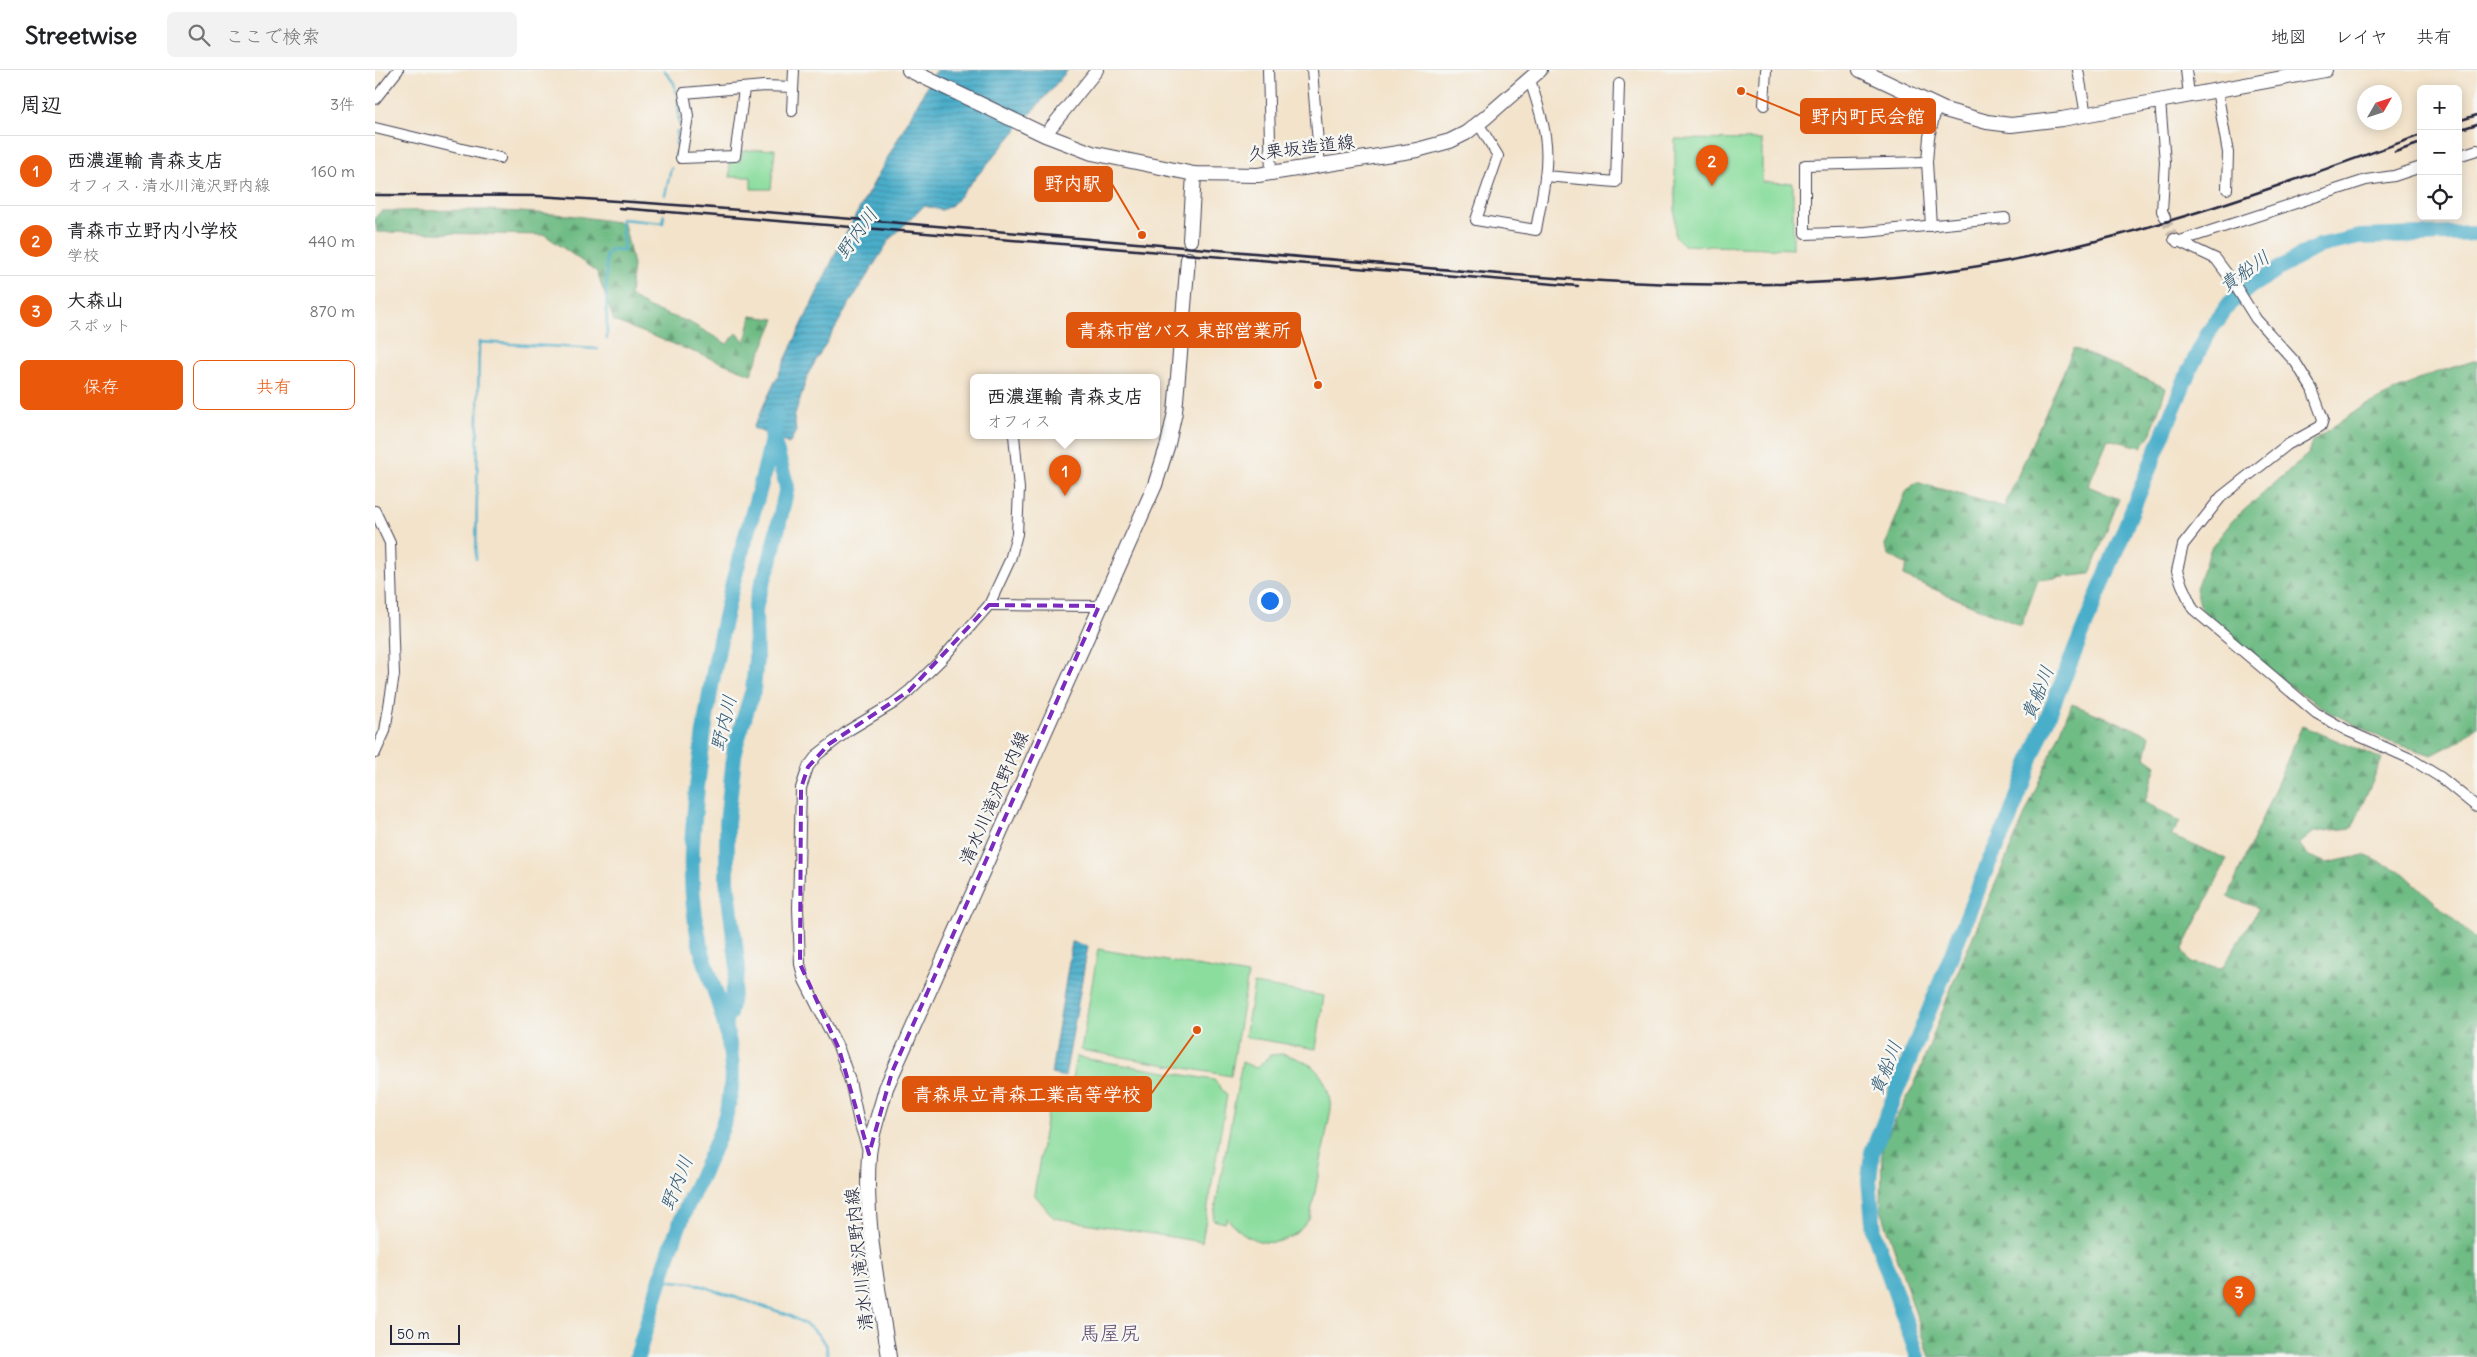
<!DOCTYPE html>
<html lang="ja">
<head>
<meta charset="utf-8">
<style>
  :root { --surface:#fff; --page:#f2f2f2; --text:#202124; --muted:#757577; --line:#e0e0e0; --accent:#ea580c }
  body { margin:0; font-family:Delius,"Klee One",sans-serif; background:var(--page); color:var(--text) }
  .controls { position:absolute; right:15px; top:15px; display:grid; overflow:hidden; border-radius:8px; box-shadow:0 2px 12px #0003 }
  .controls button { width:45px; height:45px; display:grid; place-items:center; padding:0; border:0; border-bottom:1px solid var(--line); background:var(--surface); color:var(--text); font:25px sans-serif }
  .compass { position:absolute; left:1982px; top:15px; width:45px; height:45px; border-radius:50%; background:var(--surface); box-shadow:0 2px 12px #0003; rotate:51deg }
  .scale { position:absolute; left:15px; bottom:12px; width:70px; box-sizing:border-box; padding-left:5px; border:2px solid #22223b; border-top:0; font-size:14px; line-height:18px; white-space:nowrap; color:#22223b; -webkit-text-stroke:4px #f6f6f2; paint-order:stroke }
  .you { position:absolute; left:894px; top:530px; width:18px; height:18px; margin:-12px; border:4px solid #fff; border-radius:50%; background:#1a73e8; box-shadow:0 0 0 8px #1a73e833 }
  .badge { display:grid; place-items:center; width:32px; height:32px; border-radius:50%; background:var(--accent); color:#fff; font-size:16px; font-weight:700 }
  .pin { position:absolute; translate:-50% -41px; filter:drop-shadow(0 1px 2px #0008) }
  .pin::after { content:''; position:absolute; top:26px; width:18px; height:15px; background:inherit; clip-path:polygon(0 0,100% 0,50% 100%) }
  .popup { position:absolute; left:595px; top:304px; width:190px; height:65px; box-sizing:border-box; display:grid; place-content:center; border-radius:8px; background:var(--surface); filter:drop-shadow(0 1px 4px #0005); font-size:16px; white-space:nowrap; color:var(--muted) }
  .popup b { font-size:19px; color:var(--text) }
  .popup::after { content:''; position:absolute; left:50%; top:100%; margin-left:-10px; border:10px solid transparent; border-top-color:var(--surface) }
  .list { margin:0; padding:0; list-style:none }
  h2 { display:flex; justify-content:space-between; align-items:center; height:65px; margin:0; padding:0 20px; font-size:21px }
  h2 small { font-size:16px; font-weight:400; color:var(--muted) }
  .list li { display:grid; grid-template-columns:32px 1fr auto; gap:15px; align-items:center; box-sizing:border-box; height:70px; padding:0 20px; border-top:1px solid var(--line) }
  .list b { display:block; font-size:19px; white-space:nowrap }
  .list p { margin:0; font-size:16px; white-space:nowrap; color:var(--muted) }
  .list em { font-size:16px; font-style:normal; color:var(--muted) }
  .actions { display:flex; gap:10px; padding:15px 20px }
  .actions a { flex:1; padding:11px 0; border:1px solid var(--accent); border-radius:8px; text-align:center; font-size:18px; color:var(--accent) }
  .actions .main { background:var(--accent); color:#fff }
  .icon { flex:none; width:28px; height:28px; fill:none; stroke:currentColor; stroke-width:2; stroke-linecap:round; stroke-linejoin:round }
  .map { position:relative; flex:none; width:2102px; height:1287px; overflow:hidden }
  header { display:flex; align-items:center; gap:30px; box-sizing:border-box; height:70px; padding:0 25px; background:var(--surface); border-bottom:1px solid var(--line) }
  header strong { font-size:24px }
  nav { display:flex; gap:28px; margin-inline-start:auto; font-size:18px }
  .search { width:350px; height:45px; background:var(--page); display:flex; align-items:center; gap:12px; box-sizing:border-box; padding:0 18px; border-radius:8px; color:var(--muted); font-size:19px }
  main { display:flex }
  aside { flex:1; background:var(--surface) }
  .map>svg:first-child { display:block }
  .grass { fill:#8bdd9e; stroke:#56806c }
  .forest { fill:url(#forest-firs); stroke:#496f60 }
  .water { fill:url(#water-rules); stroke:#366882 }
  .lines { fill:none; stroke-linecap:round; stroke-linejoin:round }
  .stream { stroke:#4aaeca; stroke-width:2.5 }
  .river { stroke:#4aaeca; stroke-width:16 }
  .minor-tunnel { stroke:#c9bcae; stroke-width:10; stroke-dasharray:10 5; stroke-linecap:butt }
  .minor-casing { stroke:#413f51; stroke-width:12 }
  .tertiary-casing { stroke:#413f51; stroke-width:14 }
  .secondary-casing { stroke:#413f51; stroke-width:16 }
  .minor { stroke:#fff; stroke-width:10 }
  .tertiary { stroke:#fff; stroke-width:12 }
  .secondary { stroke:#fff; stroke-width:14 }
  .rail { stroke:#22223b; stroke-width:2.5 }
  .marked { fill:none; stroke:#7b2cbf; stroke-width:4; stroke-dasharray:10 6; stroke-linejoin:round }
  .labels { text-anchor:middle; stroke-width:5; stroke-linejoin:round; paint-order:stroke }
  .street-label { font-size:18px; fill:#22223b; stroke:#f6f6f2 }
  .water-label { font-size:19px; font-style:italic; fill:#325a74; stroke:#f6f6f2 }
  .quarter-label { font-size:20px; fill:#5f486b; stroke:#f6f6f2 }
  .leader { fill:none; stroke:#de560e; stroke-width:2 }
  .callout-dot { fill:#de560e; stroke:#f6f6f2; stroke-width:2 }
  .callout { fill:#de560e; stroke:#de560e; stroke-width:2 }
  .callout-label { font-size:19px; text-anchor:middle; font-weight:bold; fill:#fff }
</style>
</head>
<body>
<header>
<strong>Streetwise</strong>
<div class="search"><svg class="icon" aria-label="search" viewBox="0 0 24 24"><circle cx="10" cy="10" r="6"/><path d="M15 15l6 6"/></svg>ここで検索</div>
<nav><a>地図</a><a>レイヤ</a><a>共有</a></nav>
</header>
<main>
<aside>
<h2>周辺<small>3件</small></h2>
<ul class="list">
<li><span class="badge">1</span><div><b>西濃運輸 青森支店</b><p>オフィス · 清水川滝沢野内線</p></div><em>160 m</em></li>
<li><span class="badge">2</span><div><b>青森市立野内小学校</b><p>学校</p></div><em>440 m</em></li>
<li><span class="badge">3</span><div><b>大森山</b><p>スポット</p></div><em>870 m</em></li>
</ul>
<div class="actions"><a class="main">保存</a><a>共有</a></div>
</aside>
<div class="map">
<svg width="2102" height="1287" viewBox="0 0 2102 1287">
  <defs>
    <pattern id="forest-firs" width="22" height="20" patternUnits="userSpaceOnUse" patternTransform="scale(1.25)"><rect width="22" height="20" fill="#70bc85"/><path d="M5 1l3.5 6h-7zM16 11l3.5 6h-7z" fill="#5c986e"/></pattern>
    <pattern id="water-rules" width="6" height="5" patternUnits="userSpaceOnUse" patternTransform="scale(1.25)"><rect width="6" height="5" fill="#4aaeca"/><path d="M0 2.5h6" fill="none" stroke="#3d8da5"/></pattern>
  </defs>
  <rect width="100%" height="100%" fill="#f6f6f2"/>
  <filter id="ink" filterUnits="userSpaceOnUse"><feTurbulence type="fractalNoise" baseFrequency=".02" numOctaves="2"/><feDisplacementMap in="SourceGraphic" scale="10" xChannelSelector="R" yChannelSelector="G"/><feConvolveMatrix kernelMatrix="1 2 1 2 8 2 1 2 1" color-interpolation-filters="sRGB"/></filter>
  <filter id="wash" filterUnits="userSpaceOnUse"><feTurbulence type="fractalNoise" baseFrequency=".0096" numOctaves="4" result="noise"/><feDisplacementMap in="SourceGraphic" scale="20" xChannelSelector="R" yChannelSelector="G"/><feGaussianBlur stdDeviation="1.12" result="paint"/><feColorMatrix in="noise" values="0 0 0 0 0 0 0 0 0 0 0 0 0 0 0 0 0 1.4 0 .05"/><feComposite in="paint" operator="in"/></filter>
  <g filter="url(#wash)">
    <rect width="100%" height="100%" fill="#f3e3cb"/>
    <g class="grass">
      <polygon points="1300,69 1387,70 1387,112 1418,113 1418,179 1309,175 1300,166"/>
      <polygon points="400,79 396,119 376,119 376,107 355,107 354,92 365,91 367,81"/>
      <polygon points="723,879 873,905 856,1006 706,980"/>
      <polygon points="879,914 949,926 941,979 870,967"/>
      <path d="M907 984C940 991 953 1006 956 1039L935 1148C911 1182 877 1179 852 1148L850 1153 838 1150 867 992 881 998 896 985Z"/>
      <polygon points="701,987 839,1010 852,1025 827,1172 679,1148 659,1124 672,1045 696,1015"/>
    </g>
    <g class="forest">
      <polygon points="112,140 194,145 249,153 258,195 255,226 274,238 314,252 352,274 362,263 370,272 376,246 400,249 376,304 239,251 222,202 170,165 2,162 0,148 6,141"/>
      <polygon points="1699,278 1791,318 1776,363 1766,377 1733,369 1713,416 1744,429 1715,504 1663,510 1646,556 1528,506 1532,495 1514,485 1510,476 1531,422 1541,412 1629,437"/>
      <polygon points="2102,290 2102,656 2084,671 2057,685 2015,672 1953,641 1897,604 1846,560 1826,539 1821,518 1836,478 1858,450 1933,384 1937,371 1987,337 2053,305"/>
      <polygon points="1697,634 1775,665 1770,687 1781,695 1770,732 1805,752 1796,766 1852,789 1807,881 1816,893 1847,898 1884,838 1853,827 1927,656 2007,689 1977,758 1939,762 1924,774 1934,786 1952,793 1989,785 2027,802 2102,871 2102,1287 1555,1287 1506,1139 1507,1075 1540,1013 1578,913"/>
    </g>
    <g class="water">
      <polygon points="561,0 693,0 577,135 567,140 549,136 515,169 473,236 433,304 419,348 421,361 414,374 378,358 466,172"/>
      <polygon points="697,872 713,876 690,1007 676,1004"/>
    </g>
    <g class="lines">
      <g class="stream">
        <polyline points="289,0 299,13 301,22"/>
        <polyline points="303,28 304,54"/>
        <polyline points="301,75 302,61"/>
        <polyline points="300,88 301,82"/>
        <polyline points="290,125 296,98"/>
        <polyline points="232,269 231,185 237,179 249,181 246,149 288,153 289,145"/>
        <polyline points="101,489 104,272 223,279"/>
        <polyline points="286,1210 318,1213 414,1245 438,1259 451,1274 453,1287"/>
      </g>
      <g class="river">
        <polyline points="349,951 354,944 363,898 352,811 352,753 360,677 378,620 381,589 380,540 383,525 395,492 412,417 398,369"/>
        <path d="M262 1287C277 1239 290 1189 309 1143 328 1097 358 1053 357 1001 356 958 337 918 326 878 317 842 315 798 318 761 324 683 336 605 354 529 368 467 392 408 401 345"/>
        <polyline points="1543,1287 1499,1162 1494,1110 1497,1082 1614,792 1634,750 1657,686 1813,303 1833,263 1855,233 1876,216 1920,189 1944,176 1984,167 2102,163"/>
      </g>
    </g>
  </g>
  <g filter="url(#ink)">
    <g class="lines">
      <polyline class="minor-tunnel" points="1790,147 1799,169"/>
      <defs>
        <g id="minor">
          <polyline points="893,0 896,104"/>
          <polyline points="937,0 945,97"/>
          <polyline points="1703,0 1711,45"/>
          <polyline points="1811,0 1814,25"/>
          <polyline points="369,19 360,86 306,88 313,46 309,23 389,16 418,17"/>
          <polyline points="1842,20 1853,83 1852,119"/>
          <polyline points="0,29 23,0"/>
          <polyline points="1785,31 1790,92 1787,141 1790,147"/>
          <polyline points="1389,35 1391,0"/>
          <polyline points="417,41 419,0"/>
          <path d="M1103 53 1123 86 1101 150 1161 160C1166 130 1175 96 1170 66 1168 47 1160 28 1155 9"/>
          <polyline points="0,58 125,88"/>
          <polyline points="2083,86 2102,80"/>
          <polyline points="1552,92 1430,95 1430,164 1491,162 1630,148"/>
          <polyline points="1170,106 1241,112 1244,14"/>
          <polyline points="1556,156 1552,92 1554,67 1562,36"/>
          <polyline points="1799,169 1841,189 1858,212 1881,249 1921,293 1937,319 1948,349 1946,356 1912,375 1846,427 1808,475 1802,501 1807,515 1818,539 1941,643 1973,661 2036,689 2065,707 2102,737"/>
          <polyline points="1802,172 1991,110 2019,106 2046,97"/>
          <polyline points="0,441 15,473 19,605 10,661 0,683"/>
          <polyline points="614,535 724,536"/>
          <polyline points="493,1080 484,1052 475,1011 464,979 429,910 425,894 423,838 426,718 433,697 442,685 474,660 519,633 534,621 566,590 614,535 635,490 642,464 644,419 639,365"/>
        </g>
        <polyline id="tertiary" points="670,65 722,0"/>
        <g id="secondary">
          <polyline points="534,0 670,65 717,83 819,104 883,105 1042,80 1075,71 1091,63 1110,48 1165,0"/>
          <polyline points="1485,0 1570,40 1612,52 1636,55 1687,49 1950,0"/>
          <polyline points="815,170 819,104"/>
          <path d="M514 1287C504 1221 489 1152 494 1085 496 1063 506 1039 511 1018L780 415 793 374 800 342 813 189"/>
        </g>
      </defs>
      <use href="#minor" class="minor-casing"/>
      <use href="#tertiary" class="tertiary-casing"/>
      <use href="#secondary" class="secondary-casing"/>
      <use href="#minor" class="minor"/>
      <use href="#tertiary" class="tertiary"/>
      <use href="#secondary" class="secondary"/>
      <g class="rail">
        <polyline points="2083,51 2102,45"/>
        <polyline points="2083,60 2102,54"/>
        <polyline points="2020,82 2046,73"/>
        <path d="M0 125 163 126 273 133C507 150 741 172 975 191 1193 210 1414 233 1632 191 1774 164 1910 114 2046 65"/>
        <polyline points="244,138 1203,216"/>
      </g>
    </g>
  </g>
  <path class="marked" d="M614 535 724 536 517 1002 494 1084 464 979 425 894 426 718 433 697 454 674 534 621Z"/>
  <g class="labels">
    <g class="street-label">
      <text transform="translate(926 78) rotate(-7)" y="6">久栗坂造道線</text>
      <text transform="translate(619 728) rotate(-66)" y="6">清水川滝沢野内線</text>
      <text transform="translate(484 1189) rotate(-96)" y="6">清水川滝沢野内線</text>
    </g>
    <g class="water-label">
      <text transform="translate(481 163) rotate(-54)" y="7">野内川</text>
      <text transform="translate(1869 201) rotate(-35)" y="7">貴船川</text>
      <text transform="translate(1662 623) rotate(-68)" y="7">貴船川</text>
      <text transform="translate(348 653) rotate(-76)" y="7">野内川</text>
      <text transform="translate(1510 998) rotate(-68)" y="7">貴船川</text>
      <text transform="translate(301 1113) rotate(-68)" y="7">野内川</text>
    </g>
    <g class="quarter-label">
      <text x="735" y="1270">馬屋尻</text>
    </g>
  </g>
  <path class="leader" d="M1366 21L1426 46M767 165L737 114M943 315L925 260M822 960L776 1024"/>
  <g class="callout-dot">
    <circle cx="1366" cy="21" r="5"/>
    <circle cx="767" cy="165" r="5"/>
    <circle cx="943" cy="315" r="5"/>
    <circle cx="822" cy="960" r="5"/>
  </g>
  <g class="callout">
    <rect x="1426" y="29" width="134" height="34" rx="5"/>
    <rect x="660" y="97" width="77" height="34" rx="5"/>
    <rect x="692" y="243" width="233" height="34" rx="5"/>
    <rect x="528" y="1007" width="248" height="34" rx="5"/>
  </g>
  <g class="callout-label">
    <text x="1493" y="53">野内町民会館</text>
    <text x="698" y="120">野内駅</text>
    <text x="809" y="267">青森市営バス 東部営業所</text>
    <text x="652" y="1031">青森県立青森工業高等学校</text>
  </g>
</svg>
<div class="controls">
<button>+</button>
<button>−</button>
<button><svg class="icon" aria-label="locate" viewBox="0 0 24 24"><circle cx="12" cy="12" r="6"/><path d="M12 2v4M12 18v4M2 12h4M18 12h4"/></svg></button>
</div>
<svg class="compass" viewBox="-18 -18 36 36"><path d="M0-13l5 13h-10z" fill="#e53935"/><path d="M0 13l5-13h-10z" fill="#757577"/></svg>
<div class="scale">50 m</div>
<div class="you"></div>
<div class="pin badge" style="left:690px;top:426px">1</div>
<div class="popup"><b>西濃運輸 青森支店</b>オフィス</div>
<div class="pin badge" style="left:1337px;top:116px">2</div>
<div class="pin badge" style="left:1864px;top:1247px">3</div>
</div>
</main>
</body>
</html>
